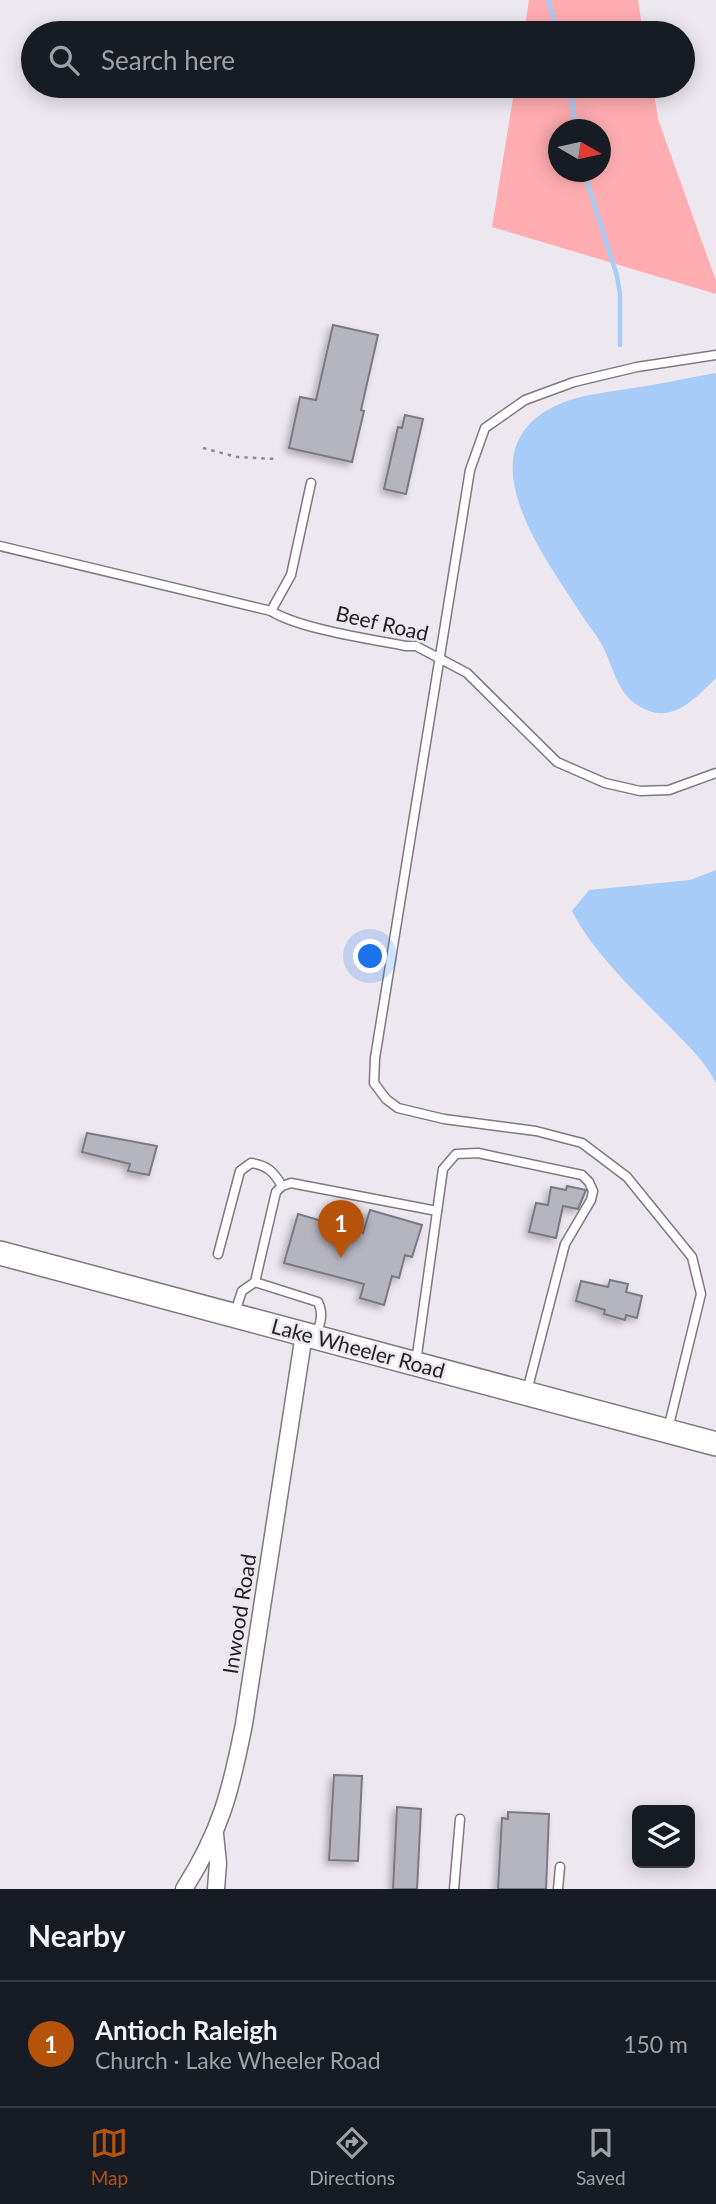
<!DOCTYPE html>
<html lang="en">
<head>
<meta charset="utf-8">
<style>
  :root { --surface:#171b24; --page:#20242c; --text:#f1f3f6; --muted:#9ea1a6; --line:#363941; --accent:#b45309 }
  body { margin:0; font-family:Lato,sans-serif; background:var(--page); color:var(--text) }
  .controls { position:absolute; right:21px; bottom:21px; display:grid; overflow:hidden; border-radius:10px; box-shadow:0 4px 18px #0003 }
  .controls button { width:63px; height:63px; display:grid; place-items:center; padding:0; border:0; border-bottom:2px solid var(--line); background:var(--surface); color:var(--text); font:35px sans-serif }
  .compass { position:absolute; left:548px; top:119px; width:63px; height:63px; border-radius:50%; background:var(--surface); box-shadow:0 4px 18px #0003; rotate:99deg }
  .you { position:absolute; left:371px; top:957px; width:24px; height:24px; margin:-18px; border:5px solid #fff; border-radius:50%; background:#1a73e8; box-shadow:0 0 0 10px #1a73e833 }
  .badge { display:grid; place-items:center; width:46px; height:46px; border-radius:50%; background:var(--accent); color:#fff; font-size:23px; font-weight:700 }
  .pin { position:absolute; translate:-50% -58px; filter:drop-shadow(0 2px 4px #0008) }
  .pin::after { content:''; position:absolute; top:37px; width:24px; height:21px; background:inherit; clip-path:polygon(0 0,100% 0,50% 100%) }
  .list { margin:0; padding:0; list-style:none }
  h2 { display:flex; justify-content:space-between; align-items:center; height:91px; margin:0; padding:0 28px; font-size:30px }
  h2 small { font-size:23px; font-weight:400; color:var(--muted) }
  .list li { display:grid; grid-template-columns:46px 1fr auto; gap:21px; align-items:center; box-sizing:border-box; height:126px; padding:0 28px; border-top:2px solid var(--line) }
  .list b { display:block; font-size:26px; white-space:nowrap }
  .list p { margin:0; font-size:23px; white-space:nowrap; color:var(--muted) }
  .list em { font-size:23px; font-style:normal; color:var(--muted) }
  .icon { flex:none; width:38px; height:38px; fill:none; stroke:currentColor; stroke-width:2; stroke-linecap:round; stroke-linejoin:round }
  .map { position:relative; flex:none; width:716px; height:1889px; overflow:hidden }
  .search { position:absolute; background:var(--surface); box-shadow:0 4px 18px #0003; left:21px; right:21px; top:21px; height:77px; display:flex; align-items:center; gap:18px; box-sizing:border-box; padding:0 24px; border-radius:38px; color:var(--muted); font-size:26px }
  .sheet { height:217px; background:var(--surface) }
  nav { display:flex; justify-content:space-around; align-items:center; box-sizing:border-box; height:98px; border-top:2px solid var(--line); background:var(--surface); font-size:19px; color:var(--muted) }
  nav a { display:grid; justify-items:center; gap:4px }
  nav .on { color:var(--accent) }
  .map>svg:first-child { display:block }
  .green { fill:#ffadb0; fill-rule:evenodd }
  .water { fill:#a8ccf8 }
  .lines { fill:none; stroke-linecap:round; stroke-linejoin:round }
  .stream { stroke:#a8ccf8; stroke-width:4.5 }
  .building { fill:#b4b5bf; stroke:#7a7a83; stroke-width:2; filter:url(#shadow) }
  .lane-casing { stroke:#7e7881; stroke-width:11 }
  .street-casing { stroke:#7e7881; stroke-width:19 }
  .secondary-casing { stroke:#7e7881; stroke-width:26 }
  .path { stroke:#908b92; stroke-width:2.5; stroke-dasharray:3.5 5; stroke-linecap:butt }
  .lane { stroke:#fff; stroke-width:8 }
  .street { stroke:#fff; stroke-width:16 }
  .secondary { stroke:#fff; stroke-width:23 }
  .labels { text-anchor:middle; stroke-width:5; stroke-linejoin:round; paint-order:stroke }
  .street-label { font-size:21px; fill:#211f22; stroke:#ede7f0 }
</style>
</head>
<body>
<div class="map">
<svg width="716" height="1889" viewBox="0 0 716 1889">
  <defs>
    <filter id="shadow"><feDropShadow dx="-3.5" dy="3.5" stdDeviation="3.5" flood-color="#0004"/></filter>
  </defs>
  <rect width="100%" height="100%" fill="#ede7f0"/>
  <g class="green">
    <polygon points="529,0 638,0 643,33 524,33"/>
    <path d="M515 86H653L658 119 716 281V294L492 227ZM558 130H600V172H558Z"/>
  </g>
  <g class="water">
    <path d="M716 373V678C699 695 676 721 649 711 617 699 616 672 602 645 596 634 588 625 581 614 559 579 532 543 519 503 502 453 519 417 570 400 588 394 608 392 627 389 657 385 686 378 716 373Z"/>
    <path d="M716 870V1083C702 1057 687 1045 667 1024 635 992 592 951 572 911L589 890 690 880Z"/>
  </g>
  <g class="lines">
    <g class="stream">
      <polyline points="548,0 558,33"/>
      <polyline points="570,86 576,130"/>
      <polyline points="584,172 617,276 620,294 620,345"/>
    </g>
  </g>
  <g class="building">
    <polygon points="333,325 378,335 361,410 364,411 352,462 289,448 300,397 316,400"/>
    <polygon points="405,415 423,419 406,494 384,489 398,427 402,428"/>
    <polygon points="87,1133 157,1146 149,1175 128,1171 130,1164 82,1152"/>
    <polygon points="567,1186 586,1190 578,1209 563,1206 556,1238 529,1232 536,1203 548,1205 551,1187 566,1190"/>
    <polygon points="370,1210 422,1225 412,1257 405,1255 399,1278 392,1276 384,1305 360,1298 364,1284 284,1263 298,1214 363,1233"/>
    <polygon points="610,1280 628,1284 626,1292 642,1296 637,1318 626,1315 625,1320 604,1314 605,1310 576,1301 581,1281 608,1287"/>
    <polygon points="334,1775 362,1776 358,1861 329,1860"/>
    <polygon points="397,1807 421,1809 417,1889 393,1889"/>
    <polygon points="508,1812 549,1814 546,1889 498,1889 502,1818 508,1819"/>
  </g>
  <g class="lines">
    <defs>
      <g id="lane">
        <path d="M0 546 271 611C300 629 370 639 406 646H416L467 673 557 762 605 783 640 791 669 790 716 773"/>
        <polyline points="271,611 291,575 311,483"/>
        <path d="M218 1254 240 1171 251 1163C267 1165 274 1172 282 1186"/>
        <polyline points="255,1282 276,1192 282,1186 291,1183 437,1211"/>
        <path d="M235 1312 242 1291 255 1282 318 1302C324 1314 320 1324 316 1336"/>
        <polyline points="416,1362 443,1169 456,1154 478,1153 582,1175 589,1182 593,1191 591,1200 565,1244 527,1391"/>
        <polyline points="668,1429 701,1294 692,1257 627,1177 582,1143 536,1131 444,1119 398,1108 386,1099 374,1083 375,1058 470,470 485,428 525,400 574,382 637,367 716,355"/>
        <polyline points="454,1889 460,1819"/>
        <polyline points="558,1889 560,1867"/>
      </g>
      <g id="street">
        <polyline points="215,1834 218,1863 216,1889"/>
        <path d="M184 1889C221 1831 231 1790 244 1724L304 1334"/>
      </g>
      <polyline id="secondary" points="0,1253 716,1444"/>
    </defs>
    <use href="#lane" class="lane-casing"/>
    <use href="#street" class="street-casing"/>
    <use href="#secondary" class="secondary-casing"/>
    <polyline class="path" points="203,448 237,457 276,459"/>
    <use href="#lane" class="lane"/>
    <use href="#street" class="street"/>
    <use href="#secondary" class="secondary"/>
  </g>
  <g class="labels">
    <g class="street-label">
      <text transform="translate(382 624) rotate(13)" y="7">Beef Road</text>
      <text transform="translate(358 1349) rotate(15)" y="7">Lake Wheeler Road</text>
      <text transform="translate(240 1614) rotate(-81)" y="7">Inwood Road</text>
    </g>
  </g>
</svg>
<div class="controls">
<button><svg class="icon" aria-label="layers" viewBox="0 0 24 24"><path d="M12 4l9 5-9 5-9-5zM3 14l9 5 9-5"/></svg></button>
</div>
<svg class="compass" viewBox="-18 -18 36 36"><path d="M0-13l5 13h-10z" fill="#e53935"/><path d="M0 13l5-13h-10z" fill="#9ea1a6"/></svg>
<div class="you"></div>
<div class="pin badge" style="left:341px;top:1258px">1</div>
<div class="search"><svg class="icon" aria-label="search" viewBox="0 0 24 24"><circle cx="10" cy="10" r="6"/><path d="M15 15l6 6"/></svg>Search here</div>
</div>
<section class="sheet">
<h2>Nearby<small></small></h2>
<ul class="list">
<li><span class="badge">1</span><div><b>Antioch Raleigh</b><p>Church · Lake Wheeler Road</p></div><em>150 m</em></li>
</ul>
</section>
<nav>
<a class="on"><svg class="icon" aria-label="map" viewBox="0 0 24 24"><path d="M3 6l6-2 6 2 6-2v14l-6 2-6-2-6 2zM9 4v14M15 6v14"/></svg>Map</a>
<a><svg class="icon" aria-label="directions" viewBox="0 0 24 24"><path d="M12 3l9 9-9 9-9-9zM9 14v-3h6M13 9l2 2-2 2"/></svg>Directions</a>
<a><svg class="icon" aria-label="saved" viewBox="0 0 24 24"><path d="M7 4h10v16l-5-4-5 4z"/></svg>Saved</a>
</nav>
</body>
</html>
